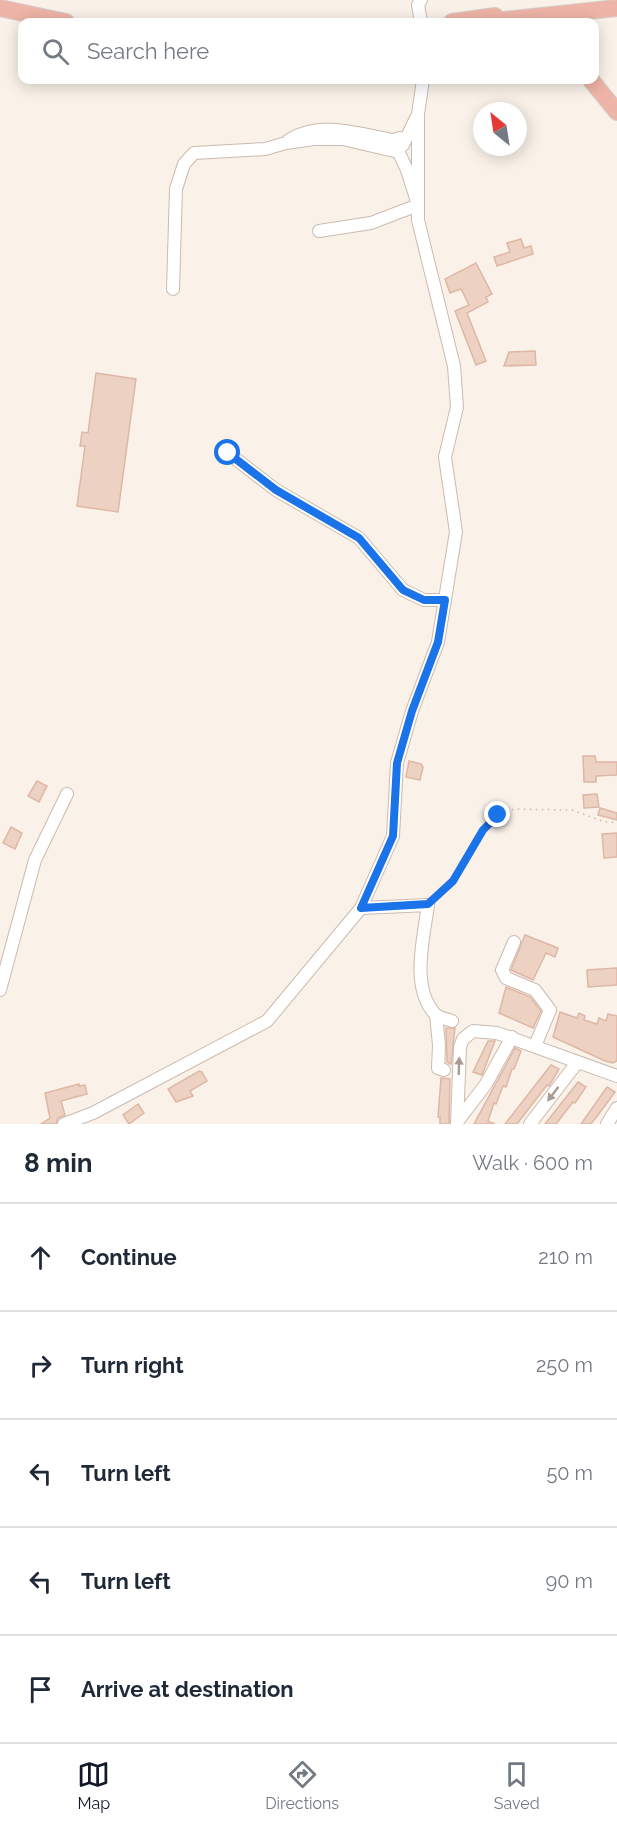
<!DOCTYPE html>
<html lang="en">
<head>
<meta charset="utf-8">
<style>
  :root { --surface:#fff; --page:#f2f2f3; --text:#1f2937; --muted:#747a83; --line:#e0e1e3; --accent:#111827 }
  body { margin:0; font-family:Raleway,sans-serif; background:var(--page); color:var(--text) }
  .compass { position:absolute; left:473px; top:102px; width:54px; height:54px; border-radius:50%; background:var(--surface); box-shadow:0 3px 15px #0003; rotate:330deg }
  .stop { position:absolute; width:18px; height:18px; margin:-14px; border:4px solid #1a73e8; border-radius:50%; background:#fff }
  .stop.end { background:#1a73e8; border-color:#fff; box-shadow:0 2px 6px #0008 }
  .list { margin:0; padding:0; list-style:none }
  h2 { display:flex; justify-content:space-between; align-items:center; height:78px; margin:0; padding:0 24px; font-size:26px }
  h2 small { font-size:20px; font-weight:400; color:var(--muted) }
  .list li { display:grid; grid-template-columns:39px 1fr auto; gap:18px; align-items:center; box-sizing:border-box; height:108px; padding:0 24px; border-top:2px solid var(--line) }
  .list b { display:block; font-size:22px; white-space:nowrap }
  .list em { font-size:20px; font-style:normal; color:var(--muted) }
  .icon { flex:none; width:33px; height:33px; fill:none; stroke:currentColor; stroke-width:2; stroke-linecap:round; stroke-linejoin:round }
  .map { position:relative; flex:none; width:617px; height:1124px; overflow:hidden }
  .search { position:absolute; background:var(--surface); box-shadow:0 3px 15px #0003; left:18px; right:18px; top:18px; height:66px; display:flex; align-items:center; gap:15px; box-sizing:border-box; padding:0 21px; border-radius:12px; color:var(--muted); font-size:22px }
  .sheet { height:618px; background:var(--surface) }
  nav { display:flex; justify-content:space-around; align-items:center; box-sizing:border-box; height:84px; border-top:2px solid var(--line); background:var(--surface); font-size:16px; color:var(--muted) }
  nav a { display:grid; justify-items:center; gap:3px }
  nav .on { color:var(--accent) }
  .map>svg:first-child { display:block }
  .building { fill:#edd1c3; stroke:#deb7a5; stroke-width:1.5 }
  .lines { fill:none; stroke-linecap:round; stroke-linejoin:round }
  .minor-casing { stroke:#cbbab0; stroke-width:14 }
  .highway-casing { stroke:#d5cdca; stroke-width:18 }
  .path { stroke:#d2b4a6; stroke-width:1.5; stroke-dasharray:1.5 4.5; stroke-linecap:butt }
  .minor { stroke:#fff; stroke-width:12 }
  .highway { stroke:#eeb4a7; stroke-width:16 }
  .oneway { fill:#aa9b95 }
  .route { stroke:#1a73e8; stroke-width:8 }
</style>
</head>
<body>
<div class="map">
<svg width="617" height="1124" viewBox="0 0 617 1124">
  <rect width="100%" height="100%" fill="#faf2e9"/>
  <g class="building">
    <polygon points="521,239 524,248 531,246 533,254 497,266 494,257 510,252 507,243"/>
    <polygon points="476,263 492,294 486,297 488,302 467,313 486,361 476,365 455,311 469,305 461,289 450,293 445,279"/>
    <polygon points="535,351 536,365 504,366 509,352"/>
    <polygon points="96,373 136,379 118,512 77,506 85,446 80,446 82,432 88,433"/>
    <polygon points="583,756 595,756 596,762 617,762 617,775 596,776 596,782 584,782"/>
    <polygon points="409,761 421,764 423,767 420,780 406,777"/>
    <polygon points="37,781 47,786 39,802 28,796"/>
    <polygon points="597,794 599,807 584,808 583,795"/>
    <polygon points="600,808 617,813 617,820 598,815"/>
    <polygon points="11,827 22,833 15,849 3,843"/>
    <polygon points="617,833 617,857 604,858 602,834"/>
    <polygon points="525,935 558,948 555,957 546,953 533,980 511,970"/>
    <polygon points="617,968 617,985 588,987 587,970"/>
    <polygon points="506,987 530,997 541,1011 533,1028 499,1013"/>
    <polygon points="560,1012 577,1018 579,1013 585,1016 584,1020 597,1024 599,1018 606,1021 608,1014 617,1016 617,1061 613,1063 605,1061 553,1037"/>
    <polygon points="446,1028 455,1028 451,1064 447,1062"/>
    <polygon points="488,1041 495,1041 482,1075 473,1072"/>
    <polygon points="515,1048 521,1051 514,1069 512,1069 506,1087 503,1086 496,1104 494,1103 488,1121 495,1124 474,1124"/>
    <polygon points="551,1065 559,1069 549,1086 547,1085 517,1124 505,1124"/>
    <polygon points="199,1071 202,1072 207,1081 190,1091 193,1096 176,1102 168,1089"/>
    <polygon points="441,1078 450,1079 449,1124 440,1124 440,1117 438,1117"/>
    <polygon points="578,1082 586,1087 575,1103 573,1102 556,1124 545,1124"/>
    <polygon points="79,1084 79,1086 85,1085 87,1094 61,1101 65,1115 58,1118 56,1124 41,1124 50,1118 45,1093"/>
    <polygon points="607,1087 615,1092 604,1107 591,1124 581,1124"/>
    <polygon points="138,1104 144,1113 129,1124 123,1115"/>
  </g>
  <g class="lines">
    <defs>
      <g id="minor">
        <polyline points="421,22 418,5 421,0"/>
        <path d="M289 140C321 120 358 134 393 140L400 138"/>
        <polyline points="319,231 371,223 418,205 407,170 393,140"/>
        <polyline points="173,289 176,189 184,164 194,153 265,149 286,143 314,139 343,139 394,151 403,145 416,118"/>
        <polyline points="228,453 276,490 359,538 403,590 424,600 445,600"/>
        <path d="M361 908 428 905C424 937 410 987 435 1014 438 1018 447 1019 452 1021"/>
        <polyline points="514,942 502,970 506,978 535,990 550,1010 535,1046"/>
        <polyline points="0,990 35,860 67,794"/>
        <polyline points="436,1015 439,1045 438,1068 444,1070"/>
        <polyline points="457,1122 486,1084 512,1037"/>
        <polyline points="64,1124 93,1113 267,1021 361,908 393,836 397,763 412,711 438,642 456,532 445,457 457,407 454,366 418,220 418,114 423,80"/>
        <polyline points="457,1124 460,1047 463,1039 473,1031 497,1033 617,1076"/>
        <polyline points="530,1124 576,1064"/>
        <polyline points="607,1124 617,1108"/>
      </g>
      <g id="highway">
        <polyline points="0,8 66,22"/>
        <polyline points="452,22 495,16"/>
        <polyline points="485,22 617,8"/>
        <polyline points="591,80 617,112"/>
      </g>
    </defs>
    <use href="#minor" class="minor-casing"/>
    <use href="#highway" class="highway-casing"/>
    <polyline class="path" points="435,898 453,881 483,830 498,815 514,809 572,810 605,822 617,822"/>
    <use href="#minor" class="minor"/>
    <use href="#highway" class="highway"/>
  </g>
  <defs><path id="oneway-solid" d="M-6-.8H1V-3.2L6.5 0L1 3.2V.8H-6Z" transform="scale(1.5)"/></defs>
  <g class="oneway">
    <use href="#oneway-solid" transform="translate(459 1066) rotate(-88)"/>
    <use href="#oneway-solid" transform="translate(553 1094) rotate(127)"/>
  </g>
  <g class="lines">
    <polyline class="route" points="228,453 276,490 359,538 403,590 424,600 445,600 438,642 412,711 397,763 393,836 361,908 428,904 453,881 483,830 498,815"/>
  </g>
</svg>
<svg class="compass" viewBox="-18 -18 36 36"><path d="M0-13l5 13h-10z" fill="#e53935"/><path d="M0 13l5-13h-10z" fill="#747a83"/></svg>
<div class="stop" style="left:228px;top:453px"></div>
<div class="stop end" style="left:498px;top:815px"></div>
<div class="search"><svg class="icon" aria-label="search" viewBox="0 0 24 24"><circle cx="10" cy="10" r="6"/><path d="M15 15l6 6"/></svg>Search here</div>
</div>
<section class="sheet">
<h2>8 min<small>Walk · 600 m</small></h2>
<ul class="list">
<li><svg class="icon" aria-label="ahead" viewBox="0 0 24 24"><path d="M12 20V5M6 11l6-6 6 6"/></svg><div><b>Continue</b></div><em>210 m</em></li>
<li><svg class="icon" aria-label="right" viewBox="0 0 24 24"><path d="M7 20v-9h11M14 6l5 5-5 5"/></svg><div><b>Turn right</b></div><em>250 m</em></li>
<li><svg class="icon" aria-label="left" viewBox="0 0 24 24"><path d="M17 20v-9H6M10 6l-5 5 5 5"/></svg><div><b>Turn left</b></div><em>50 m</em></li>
<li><svg class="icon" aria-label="left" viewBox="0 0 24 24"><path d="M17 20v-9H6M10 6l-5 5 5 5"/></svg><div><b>Turn left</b></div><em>90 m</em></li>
<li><svg class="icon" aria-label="arrive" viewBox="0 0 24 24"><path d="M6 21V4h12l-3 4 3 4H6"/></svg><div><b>Arrive at destination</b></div></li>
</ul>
</section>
<nav>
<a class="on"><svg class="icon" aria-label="map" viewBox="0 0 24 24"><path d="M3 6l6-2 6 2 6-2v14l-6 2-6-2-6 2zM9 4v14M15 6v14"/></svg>Map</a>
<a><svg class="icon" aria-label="directions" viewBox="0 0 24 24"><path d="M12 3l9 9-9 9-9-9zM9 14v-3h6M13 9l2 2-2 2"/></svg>Directions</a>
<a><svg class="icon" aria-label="saved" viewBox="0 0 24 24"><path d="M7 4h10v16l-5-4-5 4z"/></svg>Saved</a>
</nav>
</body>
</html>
